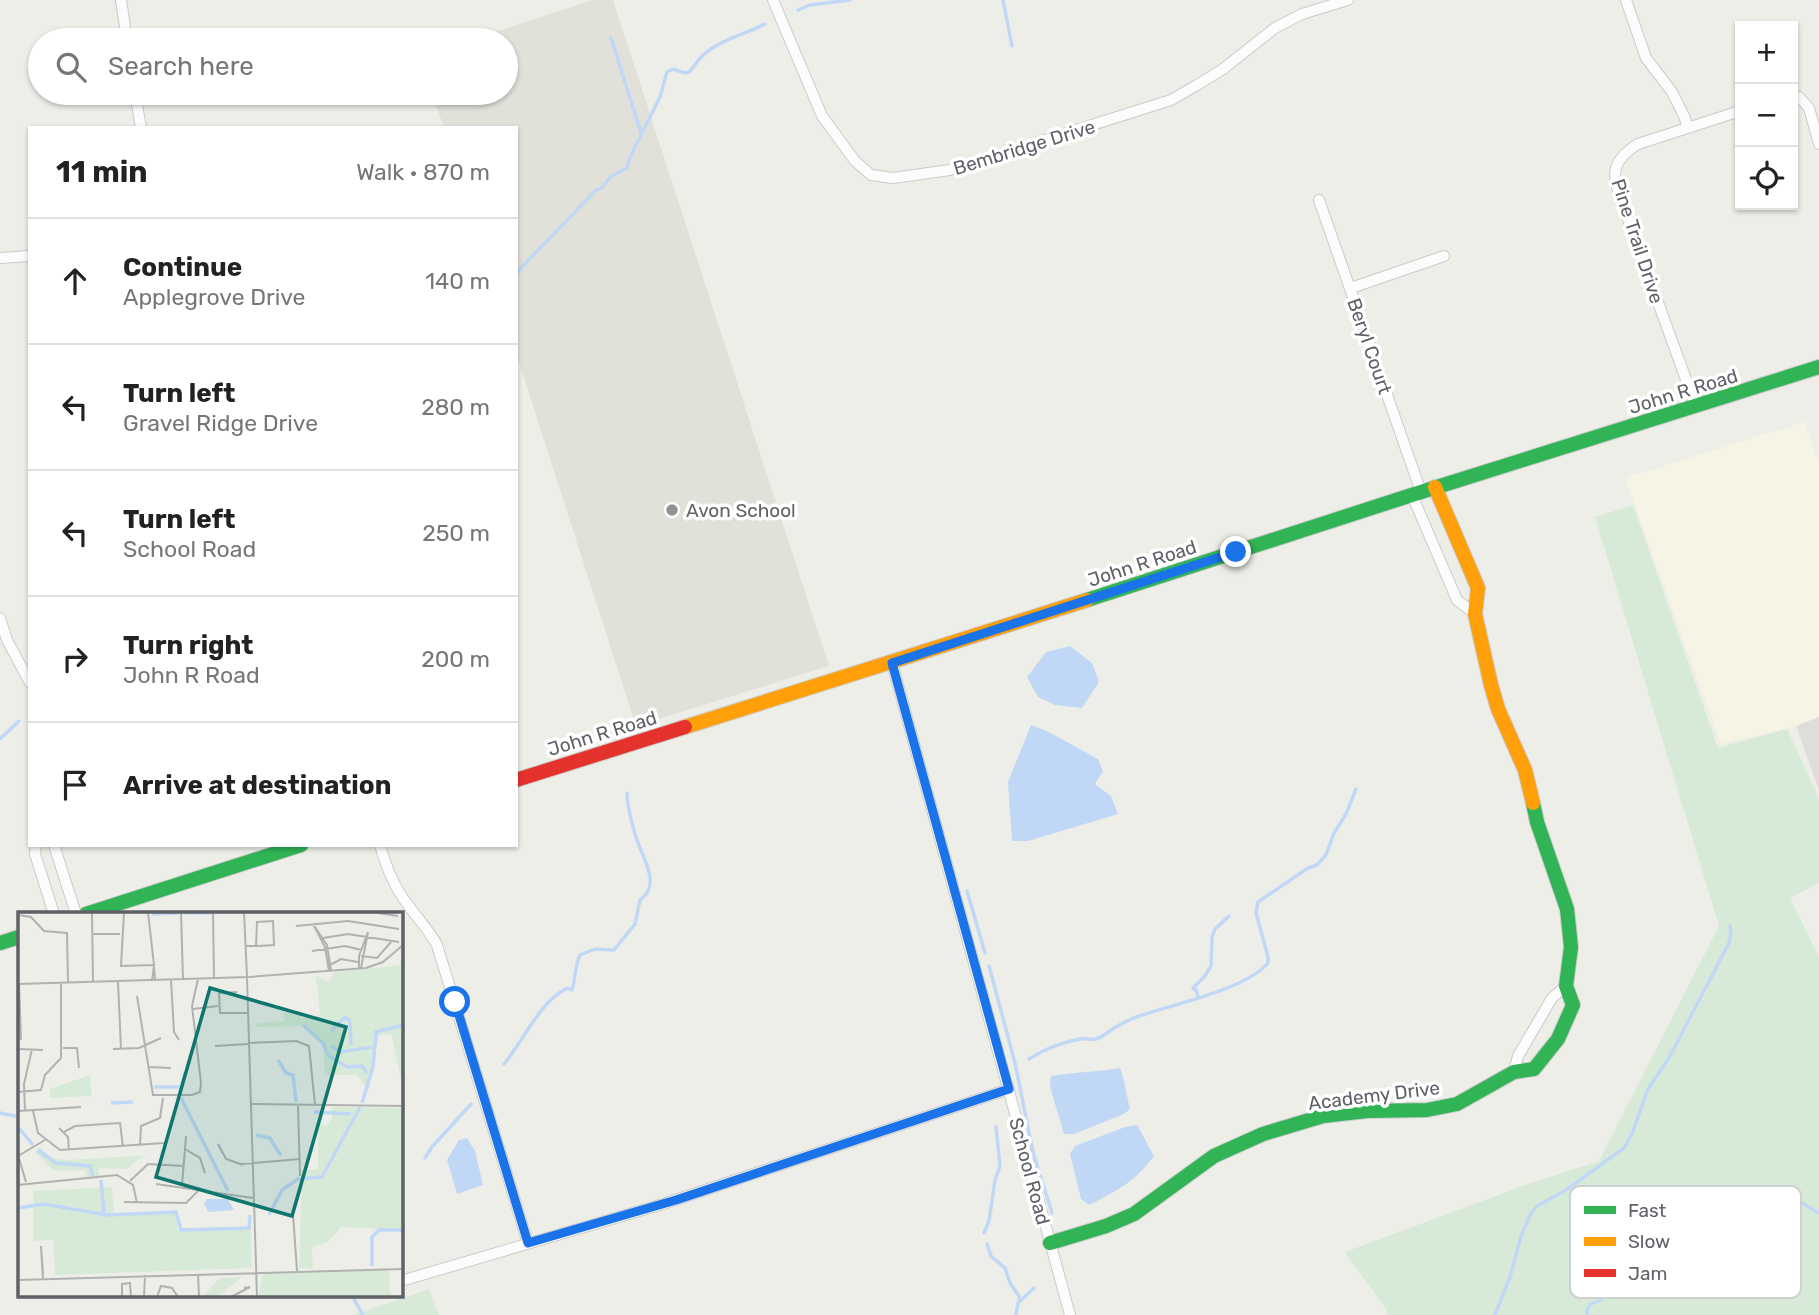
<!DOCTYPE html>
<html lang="en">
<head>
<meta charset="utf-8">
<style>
  :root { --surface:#fff; --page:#f6f6f6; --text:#222; --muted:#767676; --line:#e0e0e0 }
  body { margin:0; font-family:Rubik,sans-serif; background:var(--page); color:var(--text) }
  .controls { position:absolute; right:21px; top:21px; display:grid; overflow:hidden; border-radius:0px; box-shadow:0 2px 5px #0004 }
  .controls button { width:63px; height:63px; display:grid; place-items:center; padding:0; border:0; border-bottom:2px solid var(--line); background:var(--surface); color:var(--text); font:35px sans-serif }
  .stop { position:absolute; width:21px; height:21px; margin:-16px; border:5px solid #1a73e8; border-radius:50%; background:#fff }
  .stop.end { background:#1a73e8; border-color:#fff; box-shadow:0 2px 7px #0008 }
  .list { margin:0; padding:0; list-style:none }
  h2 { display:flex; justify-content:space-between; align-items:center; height:91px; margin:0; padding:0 28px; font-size:30px }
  h2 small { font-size:23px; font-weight:400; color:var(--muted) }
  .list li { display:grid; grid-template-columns:46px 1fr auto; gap:21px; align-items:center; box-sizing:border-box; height:126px; padding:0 28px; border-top:2px solid var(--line) }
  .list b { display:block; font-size:26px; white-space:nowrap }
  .list p { margin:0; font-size:23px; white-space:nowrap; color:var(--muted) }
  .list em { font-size:23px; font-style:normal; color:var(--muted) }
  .icon { flex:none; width:38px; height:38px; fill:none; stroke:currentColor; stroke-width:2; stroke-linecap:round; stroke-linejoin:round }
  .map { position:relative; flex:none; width:1819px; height:1315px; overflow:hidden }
  .search { position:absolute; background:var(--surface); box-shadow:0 2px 5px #0004; left:28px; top:28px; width:490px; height:77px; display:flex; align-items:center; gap:18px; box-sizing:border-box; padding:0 24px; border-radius:38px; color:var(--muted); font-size:26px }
  .panel { position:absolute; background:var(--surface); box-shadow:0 2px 5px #0004; left:28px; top:126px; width:490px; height:721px; border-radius:0px }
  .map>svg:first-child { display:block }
  .commercial { fill:#f6f4e4 }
  .industrial { fill:#deddd9 }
  .education { fill:#e1e0d9 }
  .green { fill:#d7ead7 }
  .water { fill:#c0d8f6 }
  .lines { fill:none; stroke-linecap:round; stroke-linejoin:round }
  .stream { stroke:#c0d8f6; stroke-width:3.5 }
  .street-casing { stroke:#cacaca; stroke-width:12 }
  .fast-casing { stroke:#cbcbcb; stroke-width:16 }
  .slow-casing { stroke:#cbcbcb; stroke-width:16 }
  .jam-casing { stroke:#cbcbcb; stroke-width:16 }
  .street { stroke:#fcfcfc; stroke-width:10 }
  .fast { stroke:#30b455; stroke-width:14 }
  .slow { stroke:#ff9f0a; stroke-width:14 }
  .jam { stroke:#e5322d; stroke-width:14 }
  .route { stroke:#1a73e8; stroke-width:9 }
  .poi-dot { fill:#909294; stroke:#fff; stroke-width:2.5 }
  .labels { text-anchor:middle; stroke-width:7; stroke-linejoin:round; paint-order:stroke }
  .street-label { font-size:19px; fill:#5e6166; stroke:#fff }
  .poi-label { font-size:19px; fill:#5e6166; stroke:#fff; text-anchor:start }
  .inset-river { fill:none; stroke:#c0d8f6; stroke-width:3.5 }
  .inset-road { fill:none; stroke:#b0b2b1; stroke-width:2 }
  .view { fill:#0f766e; fill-opacity:0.15; stroke:#0f766e; stroke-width:3.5 }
  .inset-edge { fill:none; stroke:#5e6166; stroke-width:3.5 }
  .key { fill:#fff; stroke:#cfd0d1; stroke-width:2 }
  .key-label { font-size:19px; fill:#5e6166 }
</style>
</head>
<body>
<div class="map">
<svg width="1819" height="1315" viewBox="0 0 1819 1315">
  <rect width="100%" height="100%" fill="#eeeee9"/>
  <polygon class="commercial" points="1804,422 1819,463 1819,717 1796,726 1721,744 1625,478"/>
  <polygon class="industrial" points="1819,717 1819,790 1796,726"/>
  <polygon class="education" points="593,0 613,0 829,666 636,726 516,353 516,128 444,128 432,93 506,93 506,40 471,40"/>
  <g class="green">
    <polygon points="1633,505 1718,748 1787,729 1819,799 1819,883 1790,898 1819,957 1819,1315 1387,1315 1386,1309 1345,1252 1531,1183 1599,1161 1719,926 1595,517"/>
    <polygon points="429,1289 439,1315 353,1315"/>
  </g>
  <g class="water">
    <polygon points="1070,646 1092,663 1099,682 1082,708 1055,705 1038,697 1027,677 1046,652"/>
    <polygon points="1031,725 1047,731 1098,759 1103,771 1095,784 1111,796 1118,814 1028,841 1012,841 1008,782"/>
    <path d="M1120 1068C1124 1078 1127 1097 1130 1109L1124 1114 1074 1134H1064L1050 1087 1051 1076C1074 1072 1097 1072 1120 1068Z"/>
    <path d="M1137 1125 1154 1156C1134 1183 1118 1190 1089 1205L1081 1199 1070 1154 1075 1146 1125 1127Z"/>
    <polygon points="467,1138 475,1151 483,1185 457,1194 447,1160 459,1140"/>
  </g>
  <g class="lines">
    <g class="stream">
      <polyline points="1003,0 1012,46"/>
      <polyline points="798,10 810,5 850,0"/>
      <polyline points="611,38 641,133"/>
      <path d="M516 276 520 269 596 190 602 188 610 177 627 168 630 157 660 97 667 72 673 69 685 73 689 72C696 65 699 57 708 51 725 38 746 34 765 24"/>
      <polyline points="0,739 19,721"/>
      <polyline points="967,891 985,953"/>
      <polyline points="989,966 1015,1063 1033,1152 1052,1213"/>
      <polyline points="1198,997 1196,990 1193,988 1205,976 1211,966 1212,937 1215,929 1229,916"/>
      <path d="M1029 1059C1043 1050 1063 1042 1080 1039 1085 1038 1090 1040 1096 1039 1103 1037 1108 1032 1114 1028 1122 1023 1131 1019 1139 1016 1171 1005 1247 989 1268 963V957L1256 913 1258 902 1308 868 1317 865 1326 855 1334 833 1346 814 1356 789"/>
      <path d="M504 1064C522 1043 542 998 568 988L572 990C576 977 574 968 580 955L595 949 614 950 635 924 640 900C663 884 641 856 636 837 632 823 627 808 627 793"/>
      <polyline points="0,1113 19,1117"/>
      <polyline points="425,1158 432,1147 471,1104"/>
      <polyline points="1752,1189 1772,1197 1795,1199 1819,1213"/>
      <polyline points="984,1233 989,1221 995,1180 1000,1166 996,1127"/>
      <polyline points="987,1244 991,1256 1005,1268 1010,1283 1019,1296 1020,1300"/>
      <polyline points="352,1296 363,1315"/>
      <polyline points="1016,1315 1018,1303 1034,1288"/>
      <polyline points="1495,1315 1510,1277 1521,1236 1530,1215 1537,1206 1566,1190 1624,1148 1632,1134 1648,1089 1669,1058 1729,943 1731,934 1730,926"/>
      <polyline points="1587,1315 1587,1309 1591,1304 1601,1300 1603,1292 1602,1281 1605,1265 1598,1247 1602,1242 1616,1232"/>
    </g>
    <defs>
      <g id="street">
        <polyline points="121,0 127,40"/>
        <polyline points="773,0 822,116 855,161 871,175 893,178 950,170 1171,100 1197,85 1223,69 1275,28 1302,14 1348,0"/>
        <polyline points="1626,0 1646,58 1672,92 1684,116 1688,127"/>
        <polyline points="135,93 141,128"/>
        <polyline points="1793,97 1799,97 1809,108 1819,144"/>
        <polyline points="1319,200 1421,492"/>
        <polyline points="0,258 30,256"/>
        <polyline points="1351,288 1444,256"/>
        <path d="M1696 407 1626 214C1615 182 1604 165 1638 144L1740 111"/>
        <polyline points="1412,495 1457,600 1475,614"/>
        <polyline points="0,618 7,640 30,683"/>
        <polyline points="892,663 1070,1315"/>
        <polyline points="36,845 35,854 54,914"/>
        <polyline points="54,845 76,914"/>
        <path d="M380 845C386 867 394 887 408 905 418 919 429 930 437 945L528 1243"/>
        <polyline points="1514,1072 1518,1056 1552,998 1566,986"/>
        <polyline points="401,1281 663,1204 1009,1089"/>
      </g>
      <g id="fast">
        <polyline points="1087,600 1421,492 1819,367"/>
        <polyline points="86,914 301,845"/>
        <polyline points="0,943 19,937"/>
        <polyline points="1050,1243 1106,1226 1134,1214 1214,1156 1263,1134 1323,1116 1367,1111 1427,1110 1457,1104 1514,1072 1534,1069 1558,1039 1573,1005 1566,986 1571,947 1567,909 1537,822 1533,803"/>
      </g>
      <g id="slow">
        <polyline points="1435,487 1478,588 1475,614 1491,685 1498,709 1525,770 1533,803"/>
        <polyline points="685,727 1087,600"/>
      </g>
      <polyline id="jam" points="516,780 685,727"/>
    </defs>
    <use href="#street" class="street-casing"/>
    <use href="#fast" class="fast-casing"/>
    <use href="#slow" class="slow-casing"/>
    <use href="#jam" class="jam-casing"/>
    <use href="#street" class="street"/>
    <use href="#fast" class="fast"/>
    <use href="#slow" class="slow"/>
    <use href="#jam" class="jam"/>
  </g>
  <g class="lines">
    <polyline class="route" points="455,1002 528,1243 676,1200 1009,1089 892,663 1236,552"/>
  </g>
  <circle class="poi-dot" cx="672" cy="510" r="7"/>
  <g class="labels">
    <g class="street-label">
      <text transform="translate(1024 147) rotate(-17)" y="7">Bembridge Drive</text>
      <text transform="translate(1638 241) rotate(72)" y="7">Pine Trail Drive</text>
      <text transform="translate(1370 346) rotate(71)" y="7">Beryl Court</text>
      <text transform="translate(1683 391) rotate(-17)" y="7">John R Road</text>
      <text transform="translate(1142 563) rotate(-18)" y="7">John R Road</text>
      <text transform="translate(602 733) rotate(-17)" y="7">John R Road</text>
      <text transform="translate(1374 1095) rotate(-7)" y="7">Academy Drive</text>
      <text transform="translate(1030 1171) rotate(75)" y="7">School Road</text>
    </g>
    <g class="poi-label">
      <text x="686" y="517">Avon School</text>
    </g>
  </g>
  <g transform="translate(18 912)">
    <rect width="385" height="385" fill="#eeeee9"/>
    <path d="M385 42V175L373 122 361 123 350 179 339 163H307L305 134 285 114 238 115V111L266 109V101L282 99 284 106 302 103 298 64 312 70 315 61 381 53ZM72 163 74 184 32 186V177ZM314 195 385 196V318L323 315 310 330 294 335 295 357 281 356 284 259 300 257V208L308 214 314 207ZM22 235 32 245 49 248 135 243 125 244 109 257 81 256V264L67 265V258L36 259 17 240ZM94 275 96 304 159 301 160 317 233 315 234 356 37 363 35 328 15 329 16 279ZM371 358 372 382 385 385H240L245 361ZM224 365 200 385H184L202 366Z" fill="#d7ead7"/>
    <path d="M189 287H210L216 298 190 300 186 291Z" fill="#c0d8f6"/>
    <path class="inset-river" d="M166 1H193M134 2 160 1M332 111 333 133M285 113 305 131 311 144 329 155 344 154 349 161M313 119 327 105 333 110M313 134 322 140 354 135M260 148 268 161 275 163 278 190M136 175H163M162 181 167 160M163 186 210 279M93 191 115 190M344 191 355 155 358 120 385 113M296 200 333 202M0 215 15 233M238 223 252 226 263 244M20 238 38 251 72 254 75 264M83 268 86 302M0 296 26 292 89 303 158 300 163 318 231 316 232 303M251 303 264 278 280 267 304 265 342 195M354 354V325L361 318H385"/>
    <path class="inset-road" d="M74 0 75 70M106 0 103 54 136 53 130 0M163 0 165 68M195 0 196 67M226 0 229 65M353 0 380 4M0 3 13 5 26 19 49 21 50 71M278 14 330 9 381 17M74 22H102M305 26 330 22 381 30M227 34H240L256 33 255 9 239 10 238 34M294 39 327 34 344 38M343 44 359 46 373 30M312 53 323 47 340 50M341 56V44L350 20 343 56M311 59 307 35 295 12 309 33 313 59M229 66 239 385M153 68 156 120 161 128M134 69 136 53 137 69M100 70 103 137M0 72 231 65 348 56 365 50 385 33M1 72 3 128M219 80 201 81 202 101H230M119 84 135 183H174L182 180 183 171 174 94 180 67M175 97 200 94M231 131 278 129 291 134 297 193M197 134 230 132M45 136H59L61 156M0 137 25 138M95 137 121 136 143 126M131 155 153 156M0 180 23 178 27 163 43 146V71M233 192 385 194M280 193 282 264M0 199 63 195M7 199 6 172 14 137M15 199 20 221 42 238 146 231M41 216 50 225 51 238M46 220 57 214 102 211 105 235M200 232 208 247 225 253M122 234 123 214 142 206 145 186M167 237 182 246 187 261M0 243 8 270M0 244 27 228M223 252 282 247M112 269 130 252 166 254M138 272 235 286M0 273 99 263 115 273 119 291M164 273 168 224M106 290 168 291 180 279M279 359 275 302 283 276M25 362 23 334 25 367M180 362 181 385M0 368 385 357M58 385H80M104 385V372L112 371 113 385M126 385 127 363M139 385 143 374 154 376 160 385M213 385 232 375 226 376"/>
    <path class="view" d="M192 76 328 115 274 304 138 265Z"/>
    <rect width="385" height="385" class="inset-edge"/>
  </g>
  <rect x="1570" y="1186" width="231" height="112" rx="10" class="key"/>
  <rect x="1584" y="1206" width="32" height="8" fill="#30b455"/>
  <rect x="1584" y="1237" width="32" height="9" fill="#ff9f0a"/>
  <rect x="1584" y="1269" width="32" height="8" fill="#e5322d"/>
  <g class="key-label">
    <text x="1628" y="1217">Fast</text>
    <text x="1628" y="1248">Slow</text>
    <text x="1628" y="1280">Jam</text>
  </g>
</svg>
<div class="controls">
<button>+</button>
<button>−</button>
<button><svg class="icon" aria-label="locate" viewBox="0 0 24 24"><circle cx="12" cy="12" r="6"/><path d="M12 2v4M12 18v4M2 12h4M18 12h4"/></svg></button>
</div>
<div class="stop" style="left:455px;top:1002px"></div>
<div class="stop end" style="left:1236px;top:552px"></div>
<div class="search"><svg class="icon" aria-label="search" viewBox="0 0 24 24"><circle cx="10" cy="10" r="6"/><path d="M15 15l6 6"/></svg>Search here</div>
<section class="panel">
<h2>11 min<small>Walk · 870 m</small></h2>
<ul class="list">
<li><svg class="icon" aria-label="ahead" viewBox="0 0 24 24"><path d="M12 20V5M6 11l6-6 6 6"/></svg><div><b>Continue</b><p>Applegrove Drive</p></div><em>140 m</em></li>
<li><svg class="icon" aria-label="left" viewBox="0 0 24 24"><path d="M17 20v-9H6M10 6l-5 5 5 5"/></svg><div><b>Turn left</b><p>Gravel Ridge Drive</p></div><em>280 m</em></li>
<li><svg class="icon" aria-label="left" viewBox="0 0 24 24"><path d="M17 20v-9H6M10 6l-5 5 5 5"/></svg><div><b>Turn left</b><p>School Road</p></div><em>250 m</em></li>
<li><svg class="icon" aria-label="right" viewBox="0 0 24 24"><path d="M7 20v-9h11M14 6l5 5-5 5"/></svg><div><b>Turn right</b><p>John R Road</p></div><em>200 m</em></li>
<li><svg class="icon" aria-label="arrive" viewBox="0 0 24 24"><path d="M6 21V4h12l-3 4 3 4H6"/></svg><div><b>Arrive at destination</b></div></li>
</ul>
</section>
</div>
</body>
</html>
